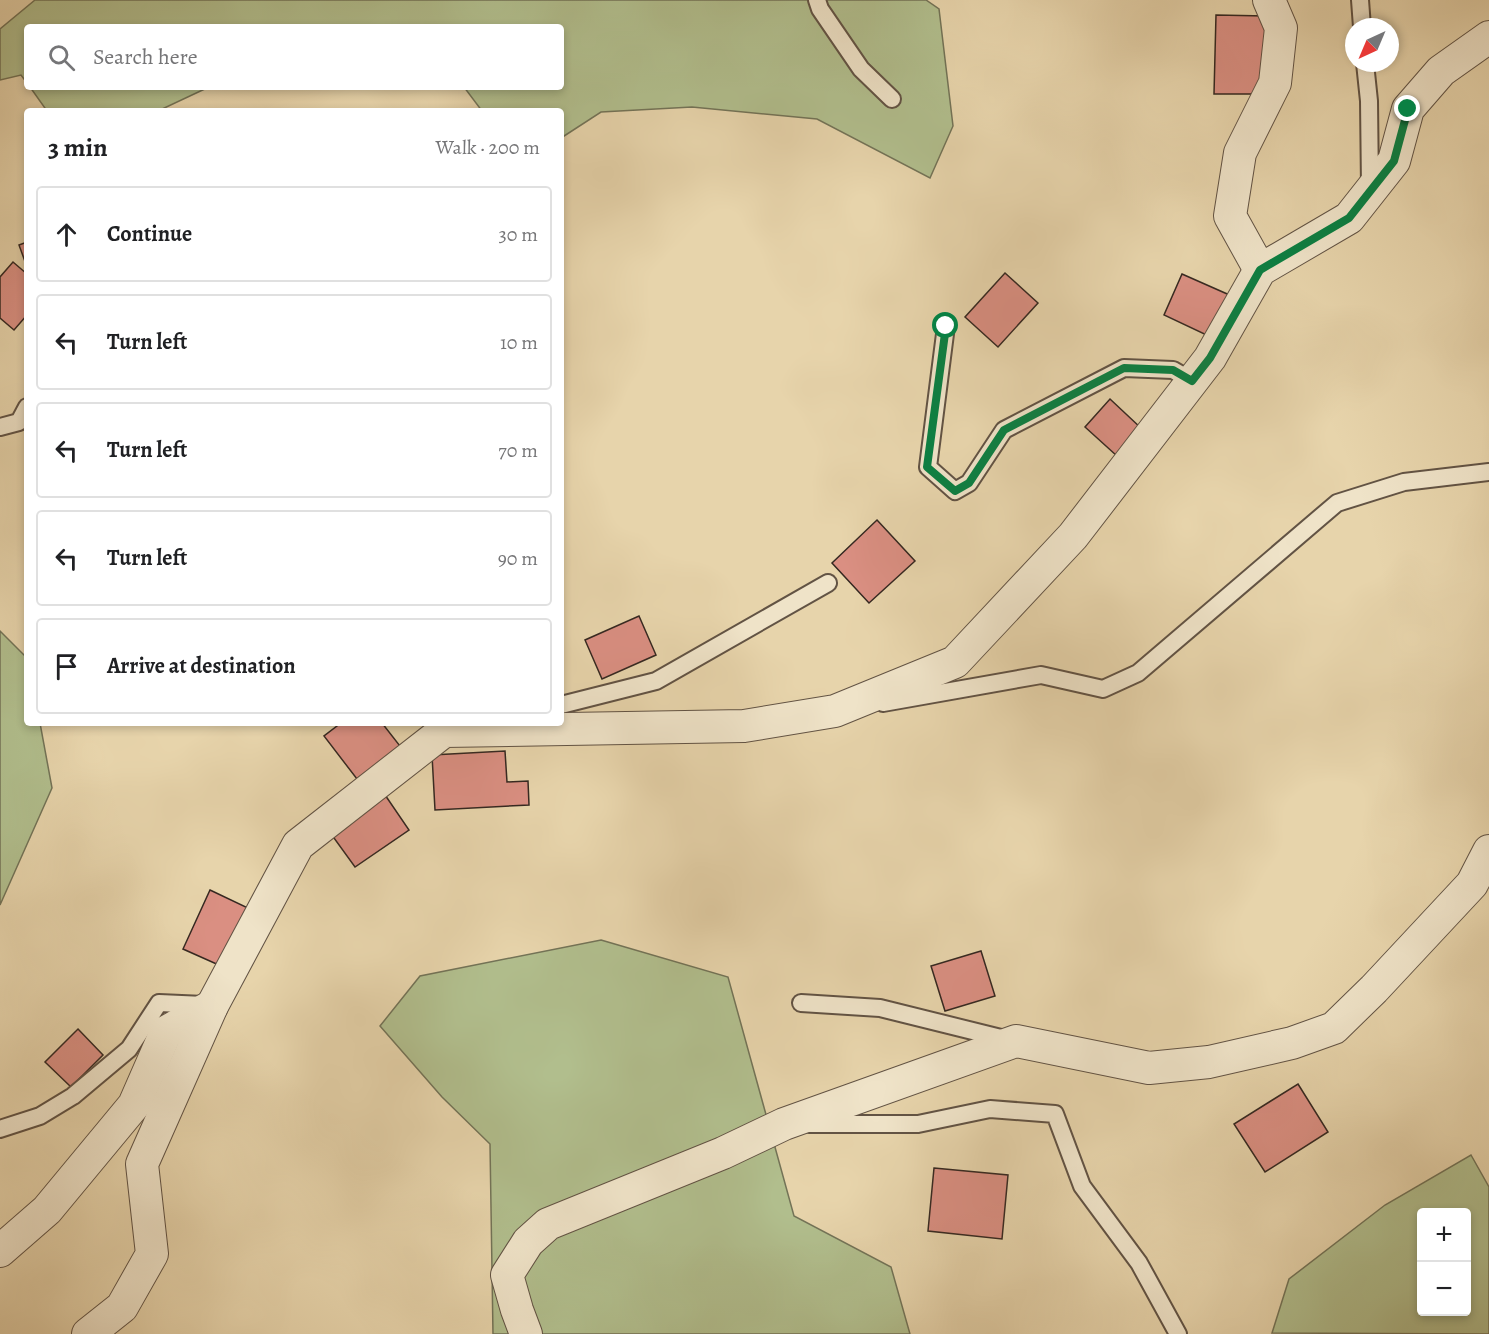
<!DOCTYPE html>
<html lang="en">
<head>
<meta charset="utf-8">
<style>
  :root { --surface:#fff; --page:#f2f2f2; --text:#202124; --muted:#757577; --line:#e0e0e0 }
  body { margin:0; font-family:Alegreya,serif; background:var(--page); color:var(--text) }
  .controls { position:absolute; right:18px; bottom:18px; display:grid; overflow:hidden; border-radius:6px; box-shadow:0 3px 9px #0003 }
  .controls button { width:54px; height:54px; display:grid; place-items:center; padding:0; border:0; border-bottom:2px solid var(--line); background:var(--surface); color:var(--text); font:30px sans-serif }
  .compass { position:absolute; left:1345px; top:18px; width:54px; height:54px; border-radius:50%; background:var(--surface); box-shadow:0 3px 9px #0003; rotate:224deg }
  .stop { position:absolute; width:18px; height:18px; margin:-14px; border:4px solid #0b8043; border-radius:50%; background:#fff }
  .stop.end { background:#0b8043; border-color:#fff; box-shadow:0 2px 6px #0008 }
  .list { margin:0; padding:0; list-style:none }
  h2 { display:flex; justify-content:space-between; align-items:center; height:78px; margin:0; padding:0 24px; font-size:26px }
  h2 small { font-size:20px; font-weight:400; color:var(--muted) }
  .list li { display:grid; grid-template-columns:39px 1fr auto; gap:18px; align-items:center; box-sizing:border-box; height:96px; margin:0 12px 12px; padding:0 12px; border:2px solid var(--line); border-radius:6px }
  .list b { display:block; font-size:22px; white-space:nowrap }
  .list em { font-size:20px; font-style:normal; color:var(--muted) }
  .icon { flex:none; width:33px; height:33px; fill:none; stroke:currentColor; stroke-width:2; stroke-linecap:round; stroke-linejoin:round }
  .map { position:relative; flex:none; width:1489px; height:1334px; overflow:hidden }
  .search { position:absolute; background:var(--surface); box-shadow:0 3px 9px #0003; left:24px; top:24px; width:540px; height:66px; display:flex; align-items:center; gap:15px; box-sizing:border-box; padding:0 21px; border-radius:6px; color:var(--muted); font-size:22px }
  .panel { position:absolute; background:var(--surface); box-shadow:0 3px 9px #0003; left:24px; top:108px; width:540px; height:618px; border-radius:6px }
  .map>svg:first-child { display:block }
  .green { fill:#b1be8d; stroke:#737357; stroke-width:1.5; fill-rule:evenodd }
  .building { fill:#da8f82; stroke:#352821; stroke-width:1.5 }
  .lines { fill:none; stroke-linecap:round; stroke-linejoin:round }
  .lane-casing { stroke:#625344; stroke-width:20 }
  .street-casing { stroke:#625344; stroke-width:34 }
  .lane { stroke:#efe3c8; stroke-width:16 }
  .street { stroke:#efe3c8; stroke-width:32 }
  .route { stroke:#0b8043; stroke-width:8 }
</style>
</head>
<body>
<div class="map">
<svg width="1489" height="1334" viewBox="0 0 1489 1334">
  <rect width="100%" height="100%" fill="#e7d4ab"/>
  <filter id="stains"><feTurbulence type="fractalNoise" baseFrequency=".00333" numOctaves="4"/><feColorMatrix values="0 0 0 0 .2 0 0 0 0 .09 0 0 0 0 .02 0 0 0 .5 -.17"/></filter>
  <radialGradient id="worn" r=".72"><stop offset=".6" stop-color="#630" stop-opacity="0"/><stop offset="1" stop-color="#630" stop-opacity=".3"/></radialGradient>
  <g class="green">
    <polygon points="35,0 926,0 939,9 953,126 930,178 817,119 692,107 601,112 561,138 561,111 482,111 464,87 561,87 561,27 27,27 27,83 21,75 0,80 0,29"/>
    <polygon points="30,87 209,87 158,111 47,111"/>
    <polygon points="0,631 27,658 27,723 40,723 52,788 0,905"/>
    <polygon points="601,940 728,977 794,1216 891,1267 910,1334 493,1334 490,1144 442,1097 380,1026 420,976"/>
    <path d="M1471 1155 1489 1187V1334L1272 1333 1289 1279 1385 1205ZM1466 1212V1312H1422V1212Z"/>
  </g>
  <g class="building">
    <polygon points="1216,15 1265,16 1264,94 1214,94"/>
    <polygon points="27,242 27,267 19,245"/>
    <polygon points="13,262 27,274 27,315 14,330 0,318 0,277"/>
    <polygon points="1005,273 1038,303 998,347 965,317"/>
    <polygon points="1182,274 1234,297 1215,339 1164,315"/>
    <polygon points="1110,399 1142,429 1117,456 1085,427"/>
    <polygon points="877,520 915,561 869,603 832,563"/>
    <polygon points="639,616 656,655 602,679 585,640"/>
    <polygon points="341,723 382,723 400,746 357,779 324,736"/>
    <polygon points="505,751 507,782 528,781 529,805 435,810 432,755"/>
    <polygon points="381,789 409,830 355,867 326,827"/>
    <polygon points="210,890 248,908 221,966 183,949"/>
    <polygon points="981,951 995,996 945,1011 931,966"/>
    <polygon points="78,1029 103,1055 71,1087 45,1062"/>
    <polygon points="1298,1084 1328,1132 1265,1172 1234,1124"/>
    <polygon points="934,1168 1008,1175 1002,1239 928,1231"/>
  </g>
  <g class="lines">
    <defs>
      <g id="lane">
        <polyline points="817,0 820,9 861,69 892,99"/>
        <polyline points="1360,0 1362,27"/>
        <polyline points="1365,63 1369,101 1370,188"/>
        <polyline points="946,326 928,467 955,491 969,483 1004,430 1124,368 1173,370 1192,381"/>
        <polyline points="0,427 19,422 27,407"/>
        <polyline points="883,703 1041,675 1103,689 1138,673 1337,503 1404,482 1489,472"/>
        <polyline points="561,705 656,681 828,583"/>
        <polyline points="801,1003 880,1008 1009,1040"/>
        <polyline points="809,1124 918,1124 990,1109 1055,1114 1082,1186 1139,1263 1178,1334"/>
        <polyline points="0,1129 40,1116 73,1096 129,1049 159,1003 204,1005"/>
      </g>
      <g id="street">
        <polyline points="1260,270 1230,216 1240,153 1275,83 1281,28 1269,0"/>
        <polyline points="0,1251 47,1210 134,1105 166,1032 212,1006"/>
        <polyline points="88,1334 122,1307 152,1254 142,1164 212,1006 298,845 444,731 744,726 835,711 955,662 1073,536 1210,358 1260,270 1349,218 1394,161 1408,109 1441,71 1489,37"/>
        <polyline points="526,1334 517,1310 507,1275 528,1242 548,1224 723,1153 784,1124 1016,1041 1149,1068 1209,1062 1292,1043 1334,1028 1374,989 1472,884 1489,851"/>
      </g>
    </defs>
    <use href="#lane" class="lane-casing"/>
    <use href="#street" class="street-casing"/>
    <use href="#lane" class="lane"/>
    <use href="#street" class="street"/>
  </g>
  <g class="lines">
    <polyline class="route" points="946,326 927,467 955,491 969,483 1004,430 1124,368 1173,370 1192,381 1210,358 1260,270 1349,218 1394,161 1408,109"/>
  </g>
  <rect width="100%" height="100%" filter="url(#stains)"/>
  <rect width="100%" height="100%" fill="url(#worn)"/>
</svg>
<div class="controls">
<button>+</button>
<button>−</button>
</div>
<svg class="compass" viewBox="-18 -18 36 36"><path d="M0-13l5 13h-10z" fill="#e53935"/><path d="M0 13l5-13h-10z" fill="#757577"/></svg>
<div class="stop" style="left:946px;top:326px"></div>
<div class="stop end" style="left:1408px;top:109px"></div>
<div class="search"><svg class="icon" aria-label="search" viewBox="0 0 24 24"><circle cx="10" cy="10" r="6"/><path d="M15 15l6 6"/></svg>Search here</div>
<section class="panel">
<h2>3 min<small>Walk · 200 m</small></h2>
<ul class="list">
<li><svg class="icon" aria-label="ahead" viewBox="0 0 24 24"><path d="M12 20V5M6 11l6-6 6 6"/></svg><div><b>Continue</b></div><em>30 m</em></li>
<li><svg class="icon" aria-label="left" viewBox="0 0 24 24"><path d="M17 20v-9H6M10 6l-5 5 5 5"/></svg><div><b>Turn left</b></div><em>10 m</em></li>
<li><svg class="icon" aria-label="left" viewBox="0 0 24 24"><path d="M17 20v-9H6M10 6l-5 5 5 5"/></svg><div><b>Turn left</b></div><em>70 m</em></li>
<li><svg class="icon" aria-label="left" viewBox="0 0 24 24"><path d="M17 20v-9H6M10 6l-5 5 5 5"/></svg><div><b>Turn left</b></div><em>90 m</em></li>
<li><svg class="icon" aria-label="arrive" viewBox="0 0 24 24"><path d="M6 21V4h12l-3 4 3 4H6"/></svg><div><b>Arrive at destination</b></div></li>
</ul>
</section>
</div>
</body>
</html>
